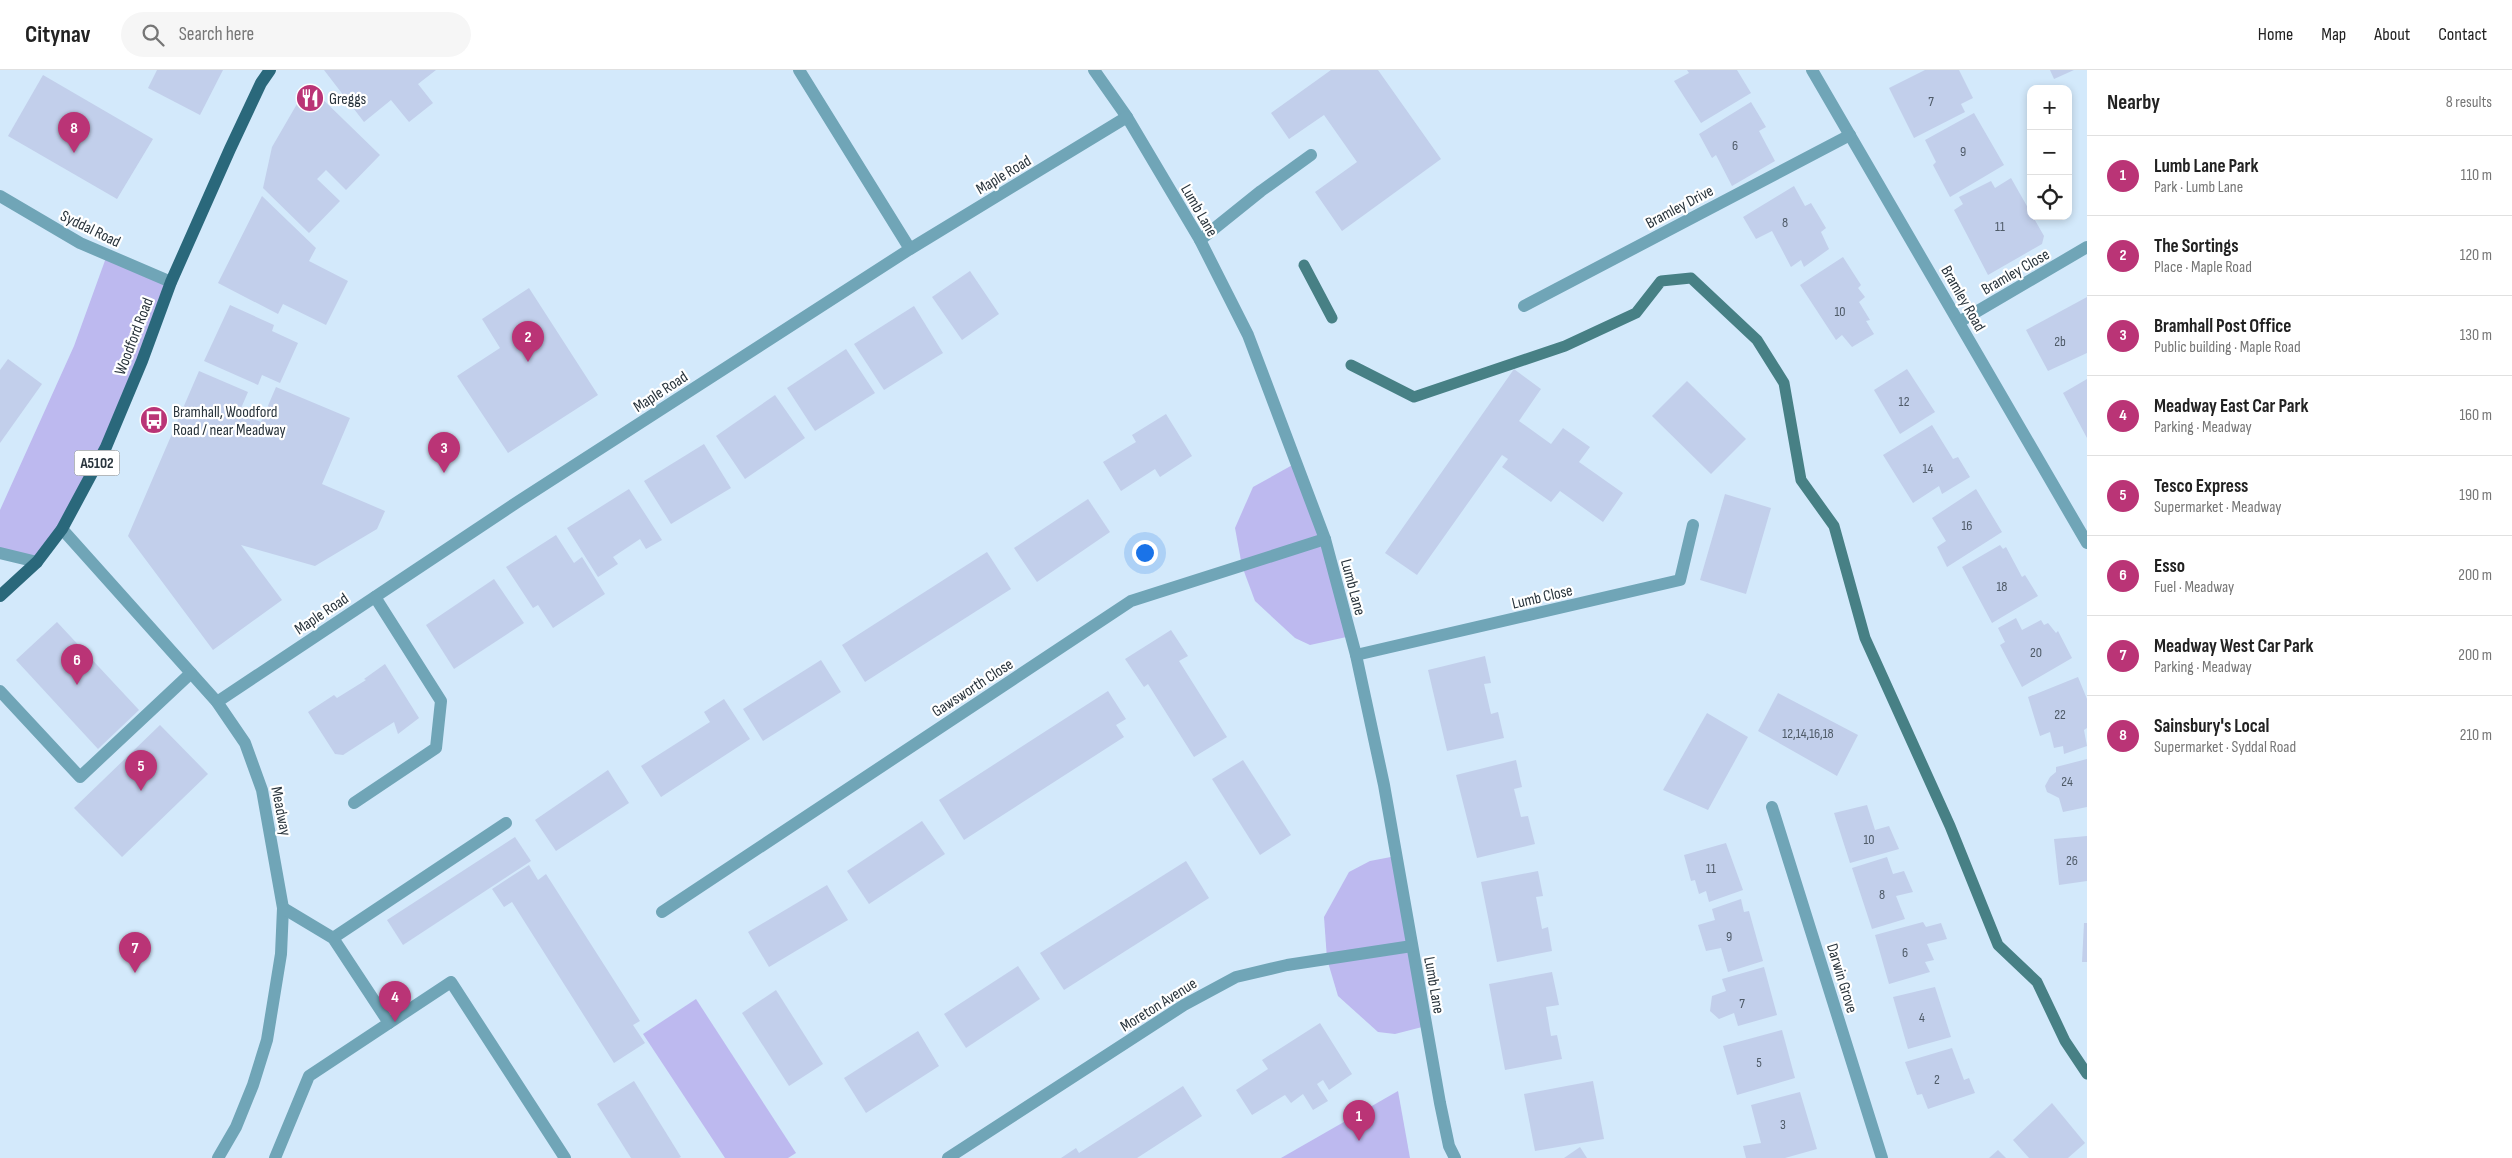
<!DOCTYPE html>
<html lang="en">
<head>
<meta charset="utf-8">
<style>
  :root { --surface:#fff; --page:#f6f6f6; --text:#222; --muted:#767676; --line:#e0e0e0; --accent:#ba3476 }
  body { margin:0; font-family:"Sofia Sans Condensed",sans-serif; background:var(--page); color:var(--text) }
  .controls { position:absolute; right:15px; top:15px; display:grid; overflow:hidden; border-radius:10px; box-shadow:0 2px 8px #0003 }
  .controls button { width:45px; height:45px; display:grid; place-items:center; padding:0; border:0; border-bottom:1px solid var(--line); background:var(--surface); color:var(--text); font:25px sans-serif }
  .you { position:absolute; left:1144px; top:482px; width:18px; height:18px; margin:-12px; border:4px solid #fff; border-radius:50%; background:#1a73e8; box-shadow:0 0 0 8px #1a73e833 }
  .badge { display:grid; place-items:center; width:32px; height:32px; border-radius:50%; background:var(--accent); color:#fff; font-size:16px; font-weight:700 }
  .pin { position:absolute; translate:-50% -41px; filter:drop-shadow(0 1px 2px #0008) }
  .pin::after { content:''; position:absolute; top:26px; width:18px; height:15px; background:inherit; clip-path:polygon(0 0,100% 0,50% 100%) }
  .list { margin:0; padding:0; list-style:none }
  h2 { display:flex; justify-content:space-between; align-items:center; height:65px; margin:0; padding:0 20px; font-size:21px }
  h2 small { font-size:16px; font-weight:400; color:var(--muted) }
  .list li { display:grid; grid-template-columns:32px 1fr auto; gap:15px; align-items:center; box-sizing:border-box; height:80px; padding:0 20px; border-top:1px solid var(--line) }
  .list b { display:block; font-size:19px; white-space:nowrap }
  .list p { margin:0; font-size:16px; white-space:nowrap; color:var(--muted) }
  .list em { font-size:16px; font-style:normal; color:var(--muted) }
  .icon { flex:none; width:28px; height:28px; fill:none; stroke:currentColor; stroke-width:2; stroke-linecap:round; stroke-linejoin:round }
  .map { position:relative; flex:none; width:2087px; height:1088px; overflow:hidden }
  header { display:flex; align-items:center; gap:30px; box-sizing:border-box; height:70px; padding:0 25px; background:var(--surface); border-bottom:1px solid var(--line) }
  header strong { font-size:24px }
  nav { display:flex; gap:28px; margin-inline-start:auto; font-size:18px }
  .search { width:350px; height:45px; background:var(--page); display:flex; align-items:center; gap:12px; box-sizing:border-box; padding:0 18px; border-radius:28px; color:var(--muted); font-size:19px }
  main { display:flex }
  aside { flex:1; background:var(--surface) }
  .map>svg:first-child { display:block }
  .green { fill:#bdb9ef }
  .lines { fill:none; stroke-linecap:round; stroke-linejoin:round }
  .stream { stroke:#478085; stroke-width:11 }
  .building { fill:#c2cfeb }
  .minor { stroke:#70a5b7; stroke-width:12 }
  .major { stroke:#2a687b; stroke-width:12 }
  .labels { text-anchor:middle; stroke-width:4.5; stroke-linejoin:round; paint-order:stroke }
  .number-label { font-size:14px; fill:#4f5b68 }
  .shield { fill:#fff; stroke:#697176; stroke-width:1 }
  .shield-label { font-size:15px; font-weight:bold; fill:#29343c }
  .poi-label { font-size:16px; fill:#29343c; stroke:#fff; text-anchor:start }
  .street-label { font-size:16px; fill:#29343c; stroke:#fff }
</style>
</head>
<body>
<header>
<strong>Citynav</strong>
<div class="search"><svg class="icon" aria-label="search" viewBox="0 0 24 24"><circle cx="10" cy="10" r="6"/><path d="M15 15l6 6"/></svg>Search here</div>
<nav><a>Home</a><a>Map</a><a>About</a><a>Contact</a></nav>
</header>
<main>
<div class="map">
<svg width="2087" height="1088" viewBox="0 0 2087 1088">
  <rect width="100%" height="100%" fill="#d3e9fb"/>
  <g class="green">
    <polygon points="107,185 171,212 106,377 37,492 0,483 0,440 74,276"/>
    <polygon points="1296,393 1351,566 1310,575 1295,568 1255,531 1242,496 1235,458 1253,417"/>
    <polygon points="1396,786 1426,956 1395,964 1378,962 1338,926 1327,889 1324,847 1349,802 1370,791"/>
    <polygon points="696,929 796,1083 788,1088 725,1088 643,964"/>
    <polygon points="1398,1021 1410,1088 1281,1088"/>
  </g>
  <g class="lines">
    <g class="stream">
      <polyline points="1304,195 1332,248"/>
      <polyline points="1351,295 1414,327 1565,276 1636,243 1661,211 1691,208 1757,270 1784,313 1801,410 1834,456 1865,568 1950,756 1998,875 2037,912 2065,971 2087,1004"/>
    </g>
  </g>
  <g class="building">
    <polygon points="157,0 223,0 200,45 148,18"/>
    <polygon points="324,0 436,0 418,14 433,33 409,52 391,30 364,52"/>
    <polygon points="1331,0 1378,0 1441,89 1342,161 1315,122 1357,92 1324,45 1289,69 1271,43"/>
    <polygon points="1687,0 1737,0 1751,23 1701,53 1674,11 1689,3"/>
    <polygon points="1925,0 1959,0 1973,28 1961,34 1965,42 1914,68 1889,18"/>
    <polygon points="2050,0 2074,0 2054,9"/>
    <polygon points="43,5 153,69 117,129 8,66"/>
    <polygon points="308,15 380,85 346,120 326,100 317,109 340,131 309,163 263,118 272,77"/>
    <polygon points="1751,32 1766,57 1759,61 1775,91 1732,116 1716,85 1712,88 1699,64"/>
    <polygon points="1974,43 2004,95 1950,127 1933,95 1936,92 1925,70"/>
    <polygon points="2011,108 2044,166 2042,174 1988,205 1954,140 1963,134 1959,127 1991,111 1995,118"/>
    <polygon points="1794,116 1805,136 1811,133 1826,158 1821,162 1829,179 1804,197 1801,190 1791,197 1772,161 1756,169 1743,147"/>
    <polygon points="262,126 316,178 309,191 348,211 326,255 283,234 278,244 218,213"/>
    <polygon points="1843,187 1861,215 1858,218 1865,227 1859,232 1870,250 1866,251 1874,264 1852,277 1842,265 1836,270 1800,215"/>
    <polygon points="970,201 999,244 962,270 932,227"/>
    <polygon points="529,218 598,325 508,383 457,306 500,278 482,249"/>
    <polygon points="2087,227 2087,283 2048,301 2026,260"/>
    <polygon points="230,235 274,255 272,261 298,273 280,313 262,305 258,315 204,291"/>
    <polygon points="914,236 943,283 884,320 854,274"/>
    <polygon points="846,279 875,323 815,361 787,318"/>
    <polygon points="8,289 42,314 0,373 0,300"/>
    <polygon points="1514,299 1541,319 1519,351 1551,374 1563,358 1590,377 1579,392 1623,423 1603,452 1560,421 1551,432 1502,397 1508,389 1502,385 1417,505 1385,483"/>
    <polygon points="1907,299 1935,342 1900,364 1874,320"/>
    <polygon points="199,301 248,322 239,343 261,352 276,317 350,348 322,414 385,441 377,459 315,496 241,475 282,530 213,580 128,466"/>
    <polygon points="2087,309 2087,368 2063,323"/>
    <polygon points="1687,311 1746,369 1711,404 1652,346"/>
    <polygon points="775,325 805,368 745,409 716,366"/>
    <polygon points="1166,344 1192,386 1160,407 1155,399 1121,421 1103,392 1136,372 1132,365"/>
    <polygon points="1932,355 1953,389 1958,387 1970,407 1942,424 1939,416 1913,433 1883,385"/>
    <polygon points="704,374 731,418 671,454 644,411"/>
    <polygon points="629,419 662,470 646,479 640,469 613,487 618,494 598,507 567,458"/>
    <polygon points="1976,419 2002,462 1947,497 1937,477 1946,471 1932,448"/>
    <polygon points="1725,424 1771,438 1746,524 1700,510"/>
    <polygon points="1088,429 1110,462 1037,512 1014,478"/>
    <polygon points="556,465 574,493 582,487 605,524 553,558 538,535 533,538 506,497"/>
    <polygon points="2000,475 2003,479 2006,477 2022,507 2025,505 2038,526 1992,553 1962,497"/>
    <polygon points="987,482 1011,519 865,612 842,575"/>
    <polygon points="494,509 524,553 454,599 426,555"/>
    <polygon points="2016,548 2022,560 2041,550 2044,555 2048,553 2056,563 2058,561 2072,588 2022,617 2000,575 2005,572 1998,558"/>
    <polygon points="57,552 139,640 98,679 16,590"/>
    <polygon points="1171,560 1188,586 1179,591 1227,667 1194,687 1148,614 1144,617 1125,589"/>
    <polygon points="1485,586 1491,613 1484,614 1491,644 1498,642 1504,668 1447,681 1428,600"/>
    <polygon points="821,590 841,622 763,671 743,639"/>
    <polygon points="385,594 419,648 398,664 394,652 343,685 335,684 308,642 334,625 337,628 366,610 364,609"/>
    <polygon points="2078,607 2087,629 2087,658 2084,660 2087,676 2064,684 2063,676 2054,678 2050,662 2040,666 2028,627"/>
    <polygon points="1108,621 1126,649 1116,655 1124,667 964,770 939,730"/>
    <polygon points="1778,623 1858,665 1837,706 1758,661"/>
    <polygon points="724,629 750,669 661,727 641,696 710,652 704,642"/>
    <polygon points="1707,643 1748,667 1708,740 1663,720"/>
    <polygon points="160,655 208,704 122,787 74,738"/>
    <polygon points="2087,689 2087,737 2063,742 2059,728 2047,722 2045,716 2050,707 2056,702 2056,697"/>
    <polygon points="1243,690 1291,765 1260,785 1212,709"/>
    <polygon points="1516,690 1522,717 1514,719 1521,747 1528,746 1535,774 1477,788 1456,705"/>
    <polygon points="608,700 629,733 556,781 535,750"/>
    <polygon points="1867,735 1875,760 1889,756 1899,779 1850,793 1834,743"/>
    <polygon points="922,751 945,784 869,834 847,801"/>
    <polygon points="2087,766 2087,811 2059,815 2054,769"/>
    <polygon points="515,767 531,791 403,875 387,850"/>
    <polygon points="1726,773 1743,820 1709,832 1706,821 1699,824 1695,810 1691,811 1684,785"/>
    <polygon points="1887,787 1893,804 1904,801 1913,822 1896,826 1905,849 1872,859 1852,798"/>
    <polygon points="1186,791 1209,828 1064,920 1040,883"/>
    <polygon points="529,795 538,810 546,804 640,951 633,955 645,973 614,993 512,832 504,837 492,819"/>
    <polygon points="1538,801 1543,826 1536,827 1542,859 1548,857 1552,881 1497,892 1481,812"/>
    <polygon points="827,815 848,850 769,897 748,862"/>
    <polygon points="1741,829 1744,842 1749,841 1763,891 1728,902 1721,878 1706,881 1698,855 1715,850 1712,839"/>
    <polygon points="1923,852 1926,857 1941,853 1947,869 1927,874 1934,890 1925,892 1930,902 1889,914 1875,865"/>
    <polygon points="2084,853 2087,853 2087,892 2082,892"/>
    <polygon points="1018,896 1040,929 966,978 944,944"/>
    <polygon points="1764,897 1777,945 1738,956 1734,943 1719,949 1710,941 1712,926 1726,921 1722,909"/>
    <polygon points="1552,902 1559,935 1546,937 1551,966 1557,965 1562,989 1505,1000 1489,914"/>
    <polygon points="1935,917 1951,967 1908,979 1893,927"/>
    <polygon points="776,920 823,994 789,1016 742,943"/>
    <polygon points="1320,953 1352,1004 1329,1020 1323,1010 1317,1014 1328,1031 1313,1040 1303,1024 1291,1033 1285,1025 1252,1045 1236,1020 1268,999 1262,990"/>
    <polygon points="1782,960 1795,1008 1737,1025 1723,976"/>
    <polygon points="918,961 939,996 866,1043 844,1008"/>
    <polygon points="1952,978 1964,1010 1969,1008 1975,1023 1928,1039 1922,1024 1917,1025 1905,992"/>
    <polygon points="634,1011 681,1087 679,1088 631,1088 597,1034"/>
    <polygon points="1593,1011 1604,1069 1535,1081 1524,1024"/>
    <polygon points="1183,1016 1202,1046 1137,1088 1061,1088 1076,1078 1079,1083"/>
    <polygon points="1800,1022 1817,1079 1785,1088 1746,1088 1743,1076 1761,1073 1751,1035"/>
    <polygon points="2052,1033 2085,1073 2068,1088 2029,1088 2013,1070"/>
    <polygon points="1580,1077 1587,1088 1564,1088"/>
    <polygon points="1998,1080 2006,1088 1989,1088"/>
  </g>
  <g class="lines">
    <g class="minor">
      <polyline points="799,0 910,179"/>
      <polyline points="1094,0 1127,47 1200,170 1248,265 1325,469 1356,585 1384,715 1440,1033 1449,1076 1455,1088"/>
      <polyline points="1812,0 2087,473"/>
      <polyline points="0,126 80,173 171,212"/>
      <polyline points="1200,170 1261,121 1311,85"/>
      <polyline points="1524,236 1850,65"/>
      <polyline points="1959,252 2087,177"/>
      <polyline points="62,459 217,632 245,673 262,720 283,838 281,884 267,970 253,1015 236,1057 218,1088"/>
      <polyline points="0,483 37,492"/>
      <polyline points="1356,585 1680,510 1693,455"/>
      <polyline points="0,621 80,707 191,603"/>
      <polyline points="217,632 519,431 910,179 1127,47"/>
      <polyline points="354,733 436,678 441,631 375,527"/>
      <polyline points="1772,737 1882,1088"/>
      <polyline points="662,842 1131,531 1325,469"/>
      <polyline points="333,868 506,753"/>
      <polyline points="389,953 451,912 565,1088"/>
      <polyline points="275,1088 309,1006 389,953 333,868 283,838"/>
      <polyline points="948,1088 1184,935 1236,907 1287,895 1412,876"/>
    </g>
    <polyline class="major" points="0,526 37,492 62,459 106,377 142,291 171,212 230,79 261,13 270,0"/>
  </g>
  <defs>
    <symbol id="restaurant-disc" viewBox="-11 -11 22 22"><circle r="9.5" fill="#ba3476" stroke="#fff"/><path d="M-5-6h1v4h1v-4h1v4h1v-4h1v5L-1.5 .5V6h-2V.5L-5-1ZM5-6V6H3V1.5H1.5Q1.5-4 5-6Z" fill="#fff"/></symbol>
    <symbol id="bus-disc" viewBox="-11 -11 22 22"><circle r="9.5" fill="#ba3476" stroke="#fff"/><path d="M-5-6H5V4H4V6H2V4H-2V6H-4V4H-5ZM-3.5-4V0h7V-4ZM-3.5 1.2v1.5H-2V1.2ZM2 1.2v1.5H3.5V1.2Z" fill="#fff"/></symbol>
  </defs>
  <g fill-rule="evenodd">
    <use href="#restaurant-disc" x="294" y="12" width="32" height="32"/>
    <use href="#bus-disc" x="138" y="334" width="32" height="32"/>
  </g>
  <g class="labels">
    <g class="number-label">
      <text x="1931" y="36">7</text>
      <text x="1735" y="80">6</text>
      <text x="1963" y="86">9</text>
      <text x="1785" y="157">8</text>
      <text x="2000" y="161">11</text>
      <text x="1840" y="246">10</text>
      <text x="2060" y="276">2b</text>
      <text x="1904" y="336">12</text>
      <text x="1928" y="403">14</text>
      <text x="1967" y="460">16</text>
      <text x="2002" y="521">18</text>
      <text x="2036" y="587">20</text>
      <text x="2060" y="649">22</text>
      <text x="1808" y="668">12,14,16,18</text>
      <text x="2067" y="716">24</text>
      <text x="1869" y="774">10</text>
      <text x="2072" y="795">26</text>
      <text x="1711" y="803">11</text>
      <text x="1882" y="829">8</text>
      <text x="1729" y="871">9</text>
      <text x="1905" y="887">6</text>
      <text x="1742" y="938">7</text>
      <text x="1922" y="952">4</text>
      <text x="1759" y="997">5</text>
      <text x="1937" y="1014">2</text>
      <text x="1783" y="1059">3</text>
    </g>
    <rect class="shield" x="74.5" y="380.5" width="45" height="25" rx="4"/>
    <g class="shield-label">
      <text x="97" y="398">A5102</text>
    </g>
    <g class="poi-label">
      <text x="329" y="34">Greggs</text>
      <text x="173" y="347">Bramhall, Woodford<tspan x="173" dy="18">Road / near Meadway</tspan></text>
    </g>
    <g class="street-label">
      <text transform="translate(1003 104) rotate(-31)" y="6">Maple Road</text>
      <text transform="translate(1679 136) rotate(-28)" y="6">Bramley Drive</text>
      <text transform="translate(1200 140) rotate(60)" y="6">Lumb Lane</text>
      <text transform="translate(91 158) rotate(26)" y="6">Syddal Road</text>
      <text transform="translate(2015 201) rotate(-30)" y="6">Bramley Close</text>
      <text transform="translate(1964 228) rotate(60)" y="6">Bramley Road</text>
      <text transform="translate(133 266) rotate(-69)" y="6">Woodford Road</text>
      <text transform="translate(660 321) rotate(-33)" y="6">Maple Road</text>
      <text transform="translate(1354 517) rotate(75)" y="6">Lumb Lane</text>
      <text transform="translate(1542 526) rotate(-13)" y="6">Lumb Close</text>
      <text transform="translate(321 543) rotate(-34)" y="6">Maple Road</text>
      <text transform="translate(972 617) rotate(-33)" y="6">Gawsworth Close</text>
      <text transform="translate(282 741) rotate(79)" y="6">Meadway</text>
      <text transform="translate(1843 908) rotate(73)" y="6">Darwin Grove</text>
      <text transform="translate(1435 915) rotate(80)" y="6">Lumb Lane</text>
      <text transform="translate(1158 934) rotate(-32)" y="6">Moreton Avenue</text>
    </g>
  </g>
</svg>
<div class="controls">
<button>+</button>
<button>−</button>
<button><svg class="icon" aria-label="locate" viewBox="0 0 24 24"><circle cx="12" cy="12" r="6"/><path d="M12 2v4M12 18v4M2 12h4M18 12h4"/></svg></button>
</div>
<div class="you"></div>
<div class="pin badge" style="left:1359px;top:1071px">1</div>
<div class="pin badge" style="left:528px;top:292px">2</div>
<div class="pin badge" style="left:444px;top:403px">3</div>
<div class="pin badge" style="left:395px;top:952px">4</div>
<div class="pin badge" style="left:141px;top:721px">5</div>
<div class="pin badge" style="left:77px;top:615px">6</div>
<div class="pin badge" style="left:135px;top:903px">7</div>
<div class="pin badge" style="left:74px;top:83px">8</div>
</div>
<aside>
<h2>Nearby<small>8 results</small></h2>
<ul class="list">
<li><span class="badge">1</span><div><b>Lumb Lane Park</b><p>Park · Lumb Lane</p></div><em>110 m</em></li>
<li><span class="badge">2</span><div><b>The Sortings</b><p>Place · Maple Road</p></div><em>120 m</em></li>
<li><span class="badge">3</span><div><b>Bramhall Post Office</b><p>Public building · Maple Road</p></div><em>130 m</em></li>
<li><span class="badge">4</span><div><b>Meadway East Car Park</b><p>Parking · Meadway</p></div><em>160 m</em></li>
<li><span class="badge">5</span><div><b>Tesco Express</b><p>Supermarket · Meadway</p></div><em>190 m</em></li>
<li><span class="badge">6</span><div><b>Esso</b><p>Fuel · Meadway</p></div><em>200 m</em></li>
<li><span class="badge">7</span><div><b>Meadway West Car Park</b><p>Parking · Meadway</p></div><em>200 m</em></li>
<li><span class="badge">8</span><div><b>Sainsbury's Local</b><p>Supermarket · Syddal Road</p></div><em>210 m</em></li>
</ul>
</aside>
</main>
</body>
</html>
